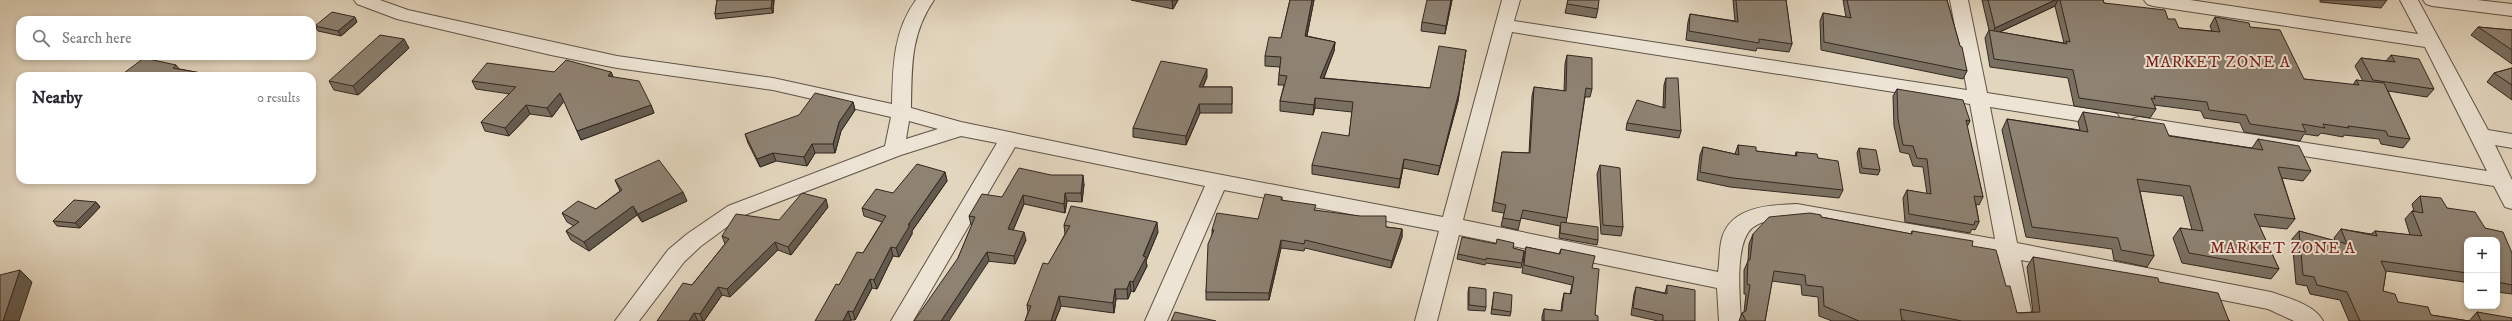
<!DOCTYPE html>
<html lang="en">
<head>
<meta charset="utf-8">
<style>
  :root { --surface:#fff; --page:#f7f7f7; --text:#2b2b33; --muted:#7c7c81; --line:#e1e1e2 }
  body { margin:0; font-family:"IM FELL DW Pica",serif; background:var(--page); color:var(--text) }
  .controls { position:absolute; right:12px; bottom:12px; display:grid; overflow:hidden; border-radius:8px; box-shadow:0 2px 6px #0003 }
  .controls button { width:36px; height:36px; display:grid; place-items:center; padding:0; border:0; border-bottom:1px solid var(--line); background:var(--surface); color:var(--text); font:20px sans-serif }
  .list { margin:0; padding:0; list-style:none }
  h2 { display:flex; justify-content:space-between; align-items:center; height:52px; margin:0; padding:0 16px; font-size:17px }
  h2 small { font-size:13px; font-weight:400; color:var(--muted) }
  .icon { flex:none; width:22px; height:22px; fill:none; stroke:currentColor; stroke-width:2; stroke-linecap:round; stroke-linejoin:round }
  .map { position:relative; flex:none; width:2512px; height:321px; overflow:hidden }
  .search { position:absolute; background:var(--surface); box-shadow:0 2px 6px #0003; left:16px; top:16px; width:300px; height:44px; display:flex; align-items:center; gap:10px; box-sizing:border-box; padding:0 14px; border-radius:12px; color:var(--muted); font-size:15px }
  .panel { position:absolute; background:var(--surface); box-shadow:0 2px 6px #0003; left:16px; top:72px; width:300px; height:112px; border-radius:12px }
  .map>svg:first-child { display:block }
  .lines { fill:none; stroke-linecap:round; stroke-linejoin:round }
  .minor-casing { stroke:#5e5348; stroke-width:2 }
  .minor { fill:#ede4d5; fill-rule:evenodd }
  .wall { fill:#7a7062; stroke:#322720; fill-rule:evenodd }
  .shaded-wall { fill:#635b50; stroke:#322720 }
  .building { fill:#8e8272; stroke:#322720 }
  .labels { text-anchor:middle; stroke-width:4; stroke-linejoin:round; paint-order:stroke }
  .quarter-label { font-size:16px; letter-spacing:1px; fill:#7a1f14; stroke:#ede4d5 }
</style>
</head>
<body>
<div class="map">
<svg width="2512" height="321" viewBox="0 0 2512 321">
  <rect width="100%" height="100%" fill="#e3d6be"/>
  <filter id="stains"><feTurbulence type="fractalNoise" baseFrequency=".005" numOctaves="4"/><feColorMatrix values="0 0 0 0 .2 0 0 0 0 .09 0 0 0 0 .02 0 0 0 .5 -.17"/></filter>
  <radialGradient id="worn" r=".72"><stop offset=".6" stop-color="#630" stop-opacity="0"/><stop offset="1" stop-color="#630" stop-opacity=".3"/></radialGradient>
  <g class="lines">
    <defs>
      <g id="minor">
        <path d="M354 0H380L408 10 617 56 773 78 892 104C893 67 893 31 916 0H934C910 35 912 67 911 108L961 122 1144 160 1443 217 1502 0H1520L1514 21 1967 90 1950 0H1968L1987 93 2110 112 2117 114 2120 119 2117 124 2110 126 1990 107 2017 243 2271 292C2288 298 2315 305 2323 321H2294L2268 309 2021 260 2033 321H2011L1998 255 1797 220C1783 220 1764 218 1752 228 1734 244 1740 298 1741 321H1719L1717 288 1459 235 1437 321H1415L1439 231 1224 190 1167 321H1145L1205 186 1015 147 913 321H891L997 143 961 136 901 155 742 216 701 246 684 262 639 321H615L668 250 687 234 728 206 885 146 891 117 773 90 617 68 551 55 397 19 357 4ZM1512 32 1970 104 1995 239 1797 204C1771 205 1731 206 1722 238 1719 248 1720 261 1718 272L1463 220ZM909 121 938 129 906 139Z"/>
        <polygon points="2144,0 2190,0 2418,34 2400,0 2418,0 2488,130 2512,134 2512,148 2495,145 2512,180 2512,209 2505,207 2494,186 2132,129 2129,124 2132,119 2139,117 2487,171 2425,47 2153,6 2147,4"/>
        <polygon points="2423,0 2477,0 2512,4 2512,16 2432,6 2426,4"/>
      </g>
    </defs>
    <use href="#minor" class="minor-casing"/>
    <use href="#minor" class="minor"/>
  </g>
  <g class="wall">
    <polygon points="717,0 774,0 773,13 716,19 715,14"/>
    <polygon points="1131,0 1178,0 1173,9"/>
    <polygon points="1290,0 1314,0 1307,36 1335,42 1334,51 1324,78 1430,88 1466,50 1458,101 1438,175 1403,168 1399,188 1312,174 1312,165 1349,136 1352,112 1315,108 1313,115 1280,111 1280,101 1284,85 1278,85 1279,75 1280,67 1265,66 1265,56 1281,38"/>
    <polygon points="1452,0 1445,34 1421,31 1422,22"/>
    <polygon points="1568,0 1598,9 1596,18 1565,13"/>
    <polygon points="1733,0 1786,0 1792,44 1789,52 1757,48 1756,51 1686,40 1688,22 1690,14 1735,21"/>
    <polygon points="1843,0 1947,0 1967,71 1963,79 1821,50 1820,21 1823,13 1846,17"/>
    <path d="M1982 0H2103L2104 3 2168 19 2179 28 2212 31 2210 26 2215 17 2250 27 2304 79 2353 85 2356 80 2363 81 2355 66 2361 58 2386 61 2391 55 2434 89 2427 97 2388 91 2410 139 2403 148 2381 144 2379 139 2344 135 2343 137 2321 133 2318 136 2304 134 2300 141 2244 132 2240 123 2204 118 2201 111 2154 105 2156 109 2150 118 2074 106 2068 78 1990 67 1985 38 1989 30ZM2055 6 2064 43 2000 32Z"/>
    <polygon points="2320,0 2387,0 2381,8 2320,2"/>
    <polygon points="357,22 341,36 318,31 315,26"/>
    <polygon points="2478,27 2512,30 2512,64 2471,35"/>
    <polygon points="409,48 358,95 334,90 329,81"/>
    <polygon points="1567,55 1592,89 1590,97 1585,97 1566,223 1598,240 1597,245 1559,238 1560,226 1521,218 1518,230 1501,226 1504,213 1492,211 1502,152 1529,153 1532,96 1534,87 1564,91 1565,64"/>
    <polygon points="176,65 179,69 212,75 212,76 126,76 124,73"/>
    <polygon points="2512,68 2512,100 2487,82 2494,73"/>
    <polygon points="554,72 611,72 613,77 651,105 654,113 581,140 564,101 552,117 530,114 509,136 485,131 481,122 510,94 476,89 472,81"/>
    <polygon points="1207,77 1203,87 1232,87 1232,113 1200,113 1186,145 1133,137 1133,128"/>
    <polygon points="1666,78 1681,131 1679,138 1626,130 1627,123 1663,107 1664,85"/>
    <polygon points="1897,89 1970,121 1967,127 1983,197 1979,205 1976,204 1979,222 1975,230 1972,229 1970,233 1905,222 1903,198 1907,190 1927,194 1923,167 1913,166 1909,154 1900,152 1894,126 1893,96"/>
    <polygon points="853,102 855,110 841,131 835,153 815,153 807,166 776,161 760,167 748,143 745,134"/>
    <polygon points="2083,112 2169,136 2252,148 2258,139 2311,171 2303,181 2282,178 2295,219 2287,229 2259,226 2279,269 2271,279 2182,263 2173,238 2180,228 2192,230 2183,196 2140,191 2154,256 2147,267 2114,260 2112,249 2026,237 2002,130 2007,119 2080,130 2078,122"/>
    <polygon points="1738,145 1756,151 1795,156 1796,152 1818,158 1843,190 1839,198 1730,187 1697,180 1700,155 1703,147 1735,154"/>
    <polygon points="1859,148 1880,170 1878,175 1860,173 1857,153"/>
    <polygon points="1600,165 1623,227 1621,236 1601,234 1597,174"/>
    <polygon points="945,172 947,181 912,231 912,234 899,257 893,256 877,289 872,288 855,320 851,320 839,285 863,253 882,222 864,216 862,208 893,193"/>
    <polygon points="615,180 687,201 642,222 637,215 589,251 571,240 566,231 574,226 567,222 562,213 596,209 620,191"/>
    <polygon points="1084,184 1082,202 1067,201 1065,213 1024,204 1013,230 1026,240 1015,264 958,258 972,225 971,225 969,216 1002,197"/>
    <polygon points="2420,196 2447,208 2485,228 2512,253 2512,294 2497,292 2497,240 2467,240 2467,287 2464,282 2386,271 2383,291 2398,302 2431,315 2469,321 2477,312 2512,321 2349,321 2340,300 2310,294 2307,286 2296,284 2292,239 2299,231 2335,241 2334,238 2341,229 2371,234 2375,231 2410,235 2405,219 2412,211 2414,211 2412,204"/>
    <polygon points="1282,197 1282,200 1315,210 1386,227 1402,229 1402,237 1391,268 1305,248 1304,251 1281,248 1269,300 1206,300 1206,292 1212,236 1212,230 1258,219"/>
    <polygon points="96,202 100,207 80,228 57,226 53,221"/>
    <polygon points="828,207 791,255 778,250 730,297 722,295 704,321 657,321 692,285 725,244 722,236"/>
    <polygon points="1821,217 1911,234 1912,231 1972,246 2006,286 2017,313 2033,312 2027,267 2033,257 2159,282 2230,321 1906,321 1902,320 1902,321 1832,321 1819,316 1818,297 1802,295 1801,285 1772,281 1765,321 1739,321 1742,313 1744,312 1746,294 1744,294 1744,270 1748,261 1749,244 1753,234"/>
    <polygon points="1064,225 1158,232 1146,261 1147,266 1134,292 1131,291 1128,299 1116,299 1114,313 1061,306 1055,321 1025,321 1028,312 1027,305 1065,234"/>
    <polygon points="1526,247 1559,254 1561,249 1592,268 1595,315 1598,321 1542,321 1542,317 1544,309 1561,311 1562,302 1564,293 1570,294 1572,285 1522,273 1524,255"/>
    <polygon points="1513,248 1524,251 1521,268 1486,263 1485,265 1457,259 1458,254"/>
    <polygon points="1667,285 1695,321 1658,321 1631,315 1634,294 1636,287 1665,293"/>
    <polygon points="1469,287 1486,307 1485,311 1468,310 1468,292"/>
    <polygon points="1494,292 1511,312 1510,316 1491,314"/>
  </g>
  <g class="shaded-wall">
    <polygon points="772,0 774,0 773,13 771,8"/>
    <polygon points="1173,0 1178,0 1173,9 1172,1"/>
    <polygon points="1312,0 1314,0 1305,45 1305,36"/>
    <polygon points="1451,0 1452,0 1445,34 1446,26"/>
    <polygon points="2055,0 2058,0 2055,6 1991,36 1995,28"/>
    <polygon points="355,17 357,22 341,36 338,31"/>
    <polygon points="404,39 409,48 358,95 353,86"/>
    <polygon points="1335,42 1334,51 1320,87 1320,78"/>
    <polygon points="1466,50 1458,101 1438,175 1440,166"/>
    <polygon points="1207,69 1207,77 1199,95 1199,87"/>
    <polygon points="611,72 615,81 608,76"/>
    <polygon points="560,93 564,101 552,117 547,108"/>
    <polygon points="1315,98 1315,108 1313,115 1314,105"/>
    <polygon points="853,102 855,110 841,131 835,153 833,144 839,122"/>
    <polygon points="1199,104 1200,113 1186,145 1186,136"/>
    <polygon points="526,105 530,114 509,136 505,128"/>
    <polygon points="651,105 654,113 581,140 577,131"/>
    <polygon points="812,144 815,153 807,166 804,157"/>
    <polygon points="773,153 776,161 760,167 757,159"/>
    <polygon points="1404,159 1403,168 1399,188 1400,179"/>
    <polygon points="945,172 947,181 912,231 912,234 899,257 896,248 908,225"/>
    <polygon points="1083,175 1084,184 1082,202 1081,193"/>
    <polygon points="683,192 687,201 642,222 638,214"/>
    <polygon points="1065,193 1067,201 1065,213 1064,204"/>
    <polygon points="1023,195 1024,204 1010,238 1008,229"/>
    <polygon points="826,199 828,207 791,255 788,247"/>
    <polygon points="96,202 100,207 80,228 75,223"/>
    <polygon points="633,206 637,215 589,251 584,242"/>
    <polygon points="1157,222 1158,232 1146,261 1147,266 1134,292 1133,282"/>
    <polygon points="1402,229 1402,237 1391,268 1392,261"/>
    <polygon points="1024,232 1026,240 1015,264 1014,256"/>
    <polygon points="1281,240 1281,248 1269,300 1269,293"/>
    <polygon points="775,242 778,250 730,297 727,289"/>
    <polygon points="891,247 893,256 877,289 874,280"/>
    <polygon points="987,252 989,261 949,321 941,321"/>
    <polygon points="20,270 32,282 19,321 3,321"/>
    <polygon points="870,279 872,288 855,320 853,312"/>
    <polygon points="1130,281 1131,291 1128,299 1127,289"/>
    <polygon points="718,287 722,295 704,321 703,321 700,314"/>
    <polygon points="1115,289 1116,299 1114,313 1113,303"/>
    <polygon points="1059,296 1061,306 1055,321 1051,321"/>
    <polygon points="848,311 851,320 851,321 843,321"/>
    <polygon points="694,313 698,321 689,321"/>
  </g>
  <g class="building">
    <polygon points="717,0 772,0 771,8 715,14"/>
    <polygon points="1290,0 1312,0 1305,36 1335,42 1320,78 1430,88 1439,46 1466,50 1459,92 1440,166 1404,159 1400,179 1312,165 1322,132 1349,136 1353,102 1315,98 1314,105 1280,101 1287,76 1279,75 1281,57 1265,56 1269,37 1281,38"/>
    <polygon points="1427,0 1451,0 1446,26 1422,22"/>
    <polygon points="1568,0 1599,0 1598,9 1567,4"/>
    <polygon points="1736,0 1786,0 1792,44 1759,39 1759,43 1689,31 1690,14 1738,22"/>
    <polygon points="1847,0 1947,0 1960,46 1962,47 1967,71 1824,42 1823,13 1851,18"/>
    <polygon points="1988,0 2055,0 1995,28"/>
    <polygon points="2060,0 2103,0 2104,3 2165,10 2168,19 2175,19 2179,28 2220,32 2215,17 2249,23 2250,27 2280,30 2304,79 2359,85 2356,80 2384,83 2410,139 2388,136 2386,131 2348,126 2349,128 2323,124 2325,128 2302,124 2306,132 2250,124 2246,115 2209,110 2207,102 2154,96 2155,99 2151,98 2156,109 2079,98 2073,70 1994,59 1989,30 2067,44 2066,41 2070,42"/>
    <polygon points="332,12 355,17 338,31 315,26"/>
    <polygon points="2478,27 2512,30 2512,50"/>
    <polygon points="380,35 404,39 353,86 329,81"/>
    <polygon points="1567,55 1592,58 1592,89 1586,88 1567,218 1523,210 1520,221 1503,218 1506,205 1494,202 1502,152 1530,153 1534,87 1566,91"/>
    <polygon points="2391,55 2419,59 2434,89 2373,80 2361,58 2395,62"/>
    <polygon points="144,58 176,65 173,68 212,75 210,76 137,76 124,73"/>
    <polygon points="566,60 611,72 608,76 639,81 651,105 577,131 560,93 547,108 526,105 505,128 481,122 516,87 472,81 487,63 554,72"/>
    <polygon points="1161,61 1207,69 1199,87 1232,87 1232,104 1199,104 1186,136 1133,128"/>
    <polygon points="2512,68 2512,85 2494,73"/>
    <polygon points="1666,78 1678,78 1681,131 1627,123 1637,100 1665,108"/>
    <polygon points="1897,89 1963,100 1970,121 1966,120 1983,197 1974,196 1979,222 1975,221 1974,225 1909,214 1907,190 1931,194 1927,159 1917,158 1913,146 1903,145 1898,119"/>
    <polygon points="815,93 853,102 839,122 833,144 812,144 804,157 773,153 757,159 745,134 799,115"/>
    <polygon points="2083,112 2164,124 2169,136 2263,150 2258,139 2299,146 2311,171 2278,167 2295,219 2254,214 2279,269 2189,253 2180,228 2203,231 2190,186 2137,179 2154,256 2121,250 2118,238 2032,227 2007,119 2088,132"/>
    <polygon points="1738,145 1756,147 1756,151 1797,156 1796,152 1817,154 1818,158 1838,161 1843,190 1733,178 1700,172 1703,147 1739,155"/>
    <polygon points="1859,148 1876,150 1880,170 1862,168"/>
    <polygon points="659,160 683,192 638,214 633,206 584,242 566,231 579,222 562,213 578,201 596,209 622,190 615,180"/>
    <polygon points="917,164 945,172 908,225 910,225 896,248 891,247 874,280 870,279 853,312 848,311 843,321 815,321 836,284 839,285 857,252 863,253 886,216 862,208 876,189 893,193"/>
    <polygon points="1600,165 1620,168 1623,227 1603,225"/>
    <polygon points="1019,168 1051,175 1083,175 1081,193 1065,193 1064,204 1023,195 1008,229 1024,232 1014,256 987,252 941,321 914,321 958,258 975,217 969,216 982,194 1002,197"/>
    <polygon points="802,193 826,199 788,247 775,242 727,289 718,287 700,314 694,313 689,321 657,321 683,283 692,285 729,239 722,236 736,214 779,220"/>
    <polygon points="1265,194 1282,197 1281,200 1316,205 1314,210 1360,216 1386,216 1386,227 1402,229 1392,261 1305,240 1304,244 1281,240 1269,293 1206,292 1208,244 1214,230 1212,230 1217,213 1258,219"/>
    <polygon points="2420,196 2441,198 2447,208 2475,212 2485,228 2503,232 2512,253 2512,285 2497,282 2497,240 2467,240 2467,273 2381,261 2386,272 2383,291 2395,294 2398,302 2428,307 2431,315 2469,321 2360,321 2347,292 2317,285 2314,277 2303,275 2299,231 2347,244 2341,229 2377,236 2375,231 2422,236 2412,211 2423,213"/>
    <polygon points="74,200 96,202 75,223 53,221"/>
    <polygon points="1071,206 1157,222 1143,256 1146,257 1133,282 1130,281 1127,289 1115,289 1113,303 1059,296 1051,321 1025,321 1031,306 1027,305 1043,263 1048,264 1070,226 1064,225"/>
    <polygon points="1810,213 1821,215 1821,217 1912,234 1912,231 1973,241 1972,246 1996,250 2006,286 2010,286 2017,313 2040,312 2033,257 2158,278 2159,282 2218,293 2229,321 2230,321 1962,321 1900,309 1902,321 1859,321 1824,306 1823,287 1806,285 1805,275 1774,271 1765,321 1746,321 1742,313 1746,311 1750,285 1747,284 1748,260 1750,260 1753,234 1769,217"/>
    <polygon points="1561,222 1598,227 1598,240 1560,233"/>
    <polygon points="1462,237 1496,244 1497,239 1514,243 1513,248 1524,251 1522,263 1486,258 1486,260 1458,254"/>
    <polygon points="1526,247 1560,254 1561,249 1595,256 1592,268 1599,269 1595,315 1598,316 1598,321 1544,321 1544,309 1562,311 1564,293 1571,294 1574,277 1524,265"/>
    <polygon points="20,270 3,321 0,321 0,275"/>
    <polygon points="1667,285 1695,290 1695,321 1663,321 1663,315 1633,308 1636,287 1667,294"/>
    <polygon points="1469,287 1486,289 1486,307 1469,305"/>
    <polygon points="1494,292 1512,295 1511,312 1492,309"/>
    <polygon points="1175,312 1216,321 1171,321"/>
    <polygon points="2477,312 2512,318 2512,321 2481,321"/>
  </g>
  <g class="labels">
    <g class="quarter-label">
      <text x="2218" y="67">MARKET ZONE A</text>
      <text x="2283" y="253">MARKET ZONE A</text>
    </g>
  </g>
  <rect width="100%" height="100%" filter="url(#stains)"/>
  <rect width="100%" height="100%" fill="url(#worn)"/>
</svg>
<div class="controls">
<button>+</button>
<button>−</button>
</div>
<div class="search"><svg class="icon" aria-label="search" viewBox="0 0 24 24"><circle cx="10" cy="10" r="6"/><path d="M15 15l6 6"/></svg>Search here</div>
<section class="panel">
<h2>Nearby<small>0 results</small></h2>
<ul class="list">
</ul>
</section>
</div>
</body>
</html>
